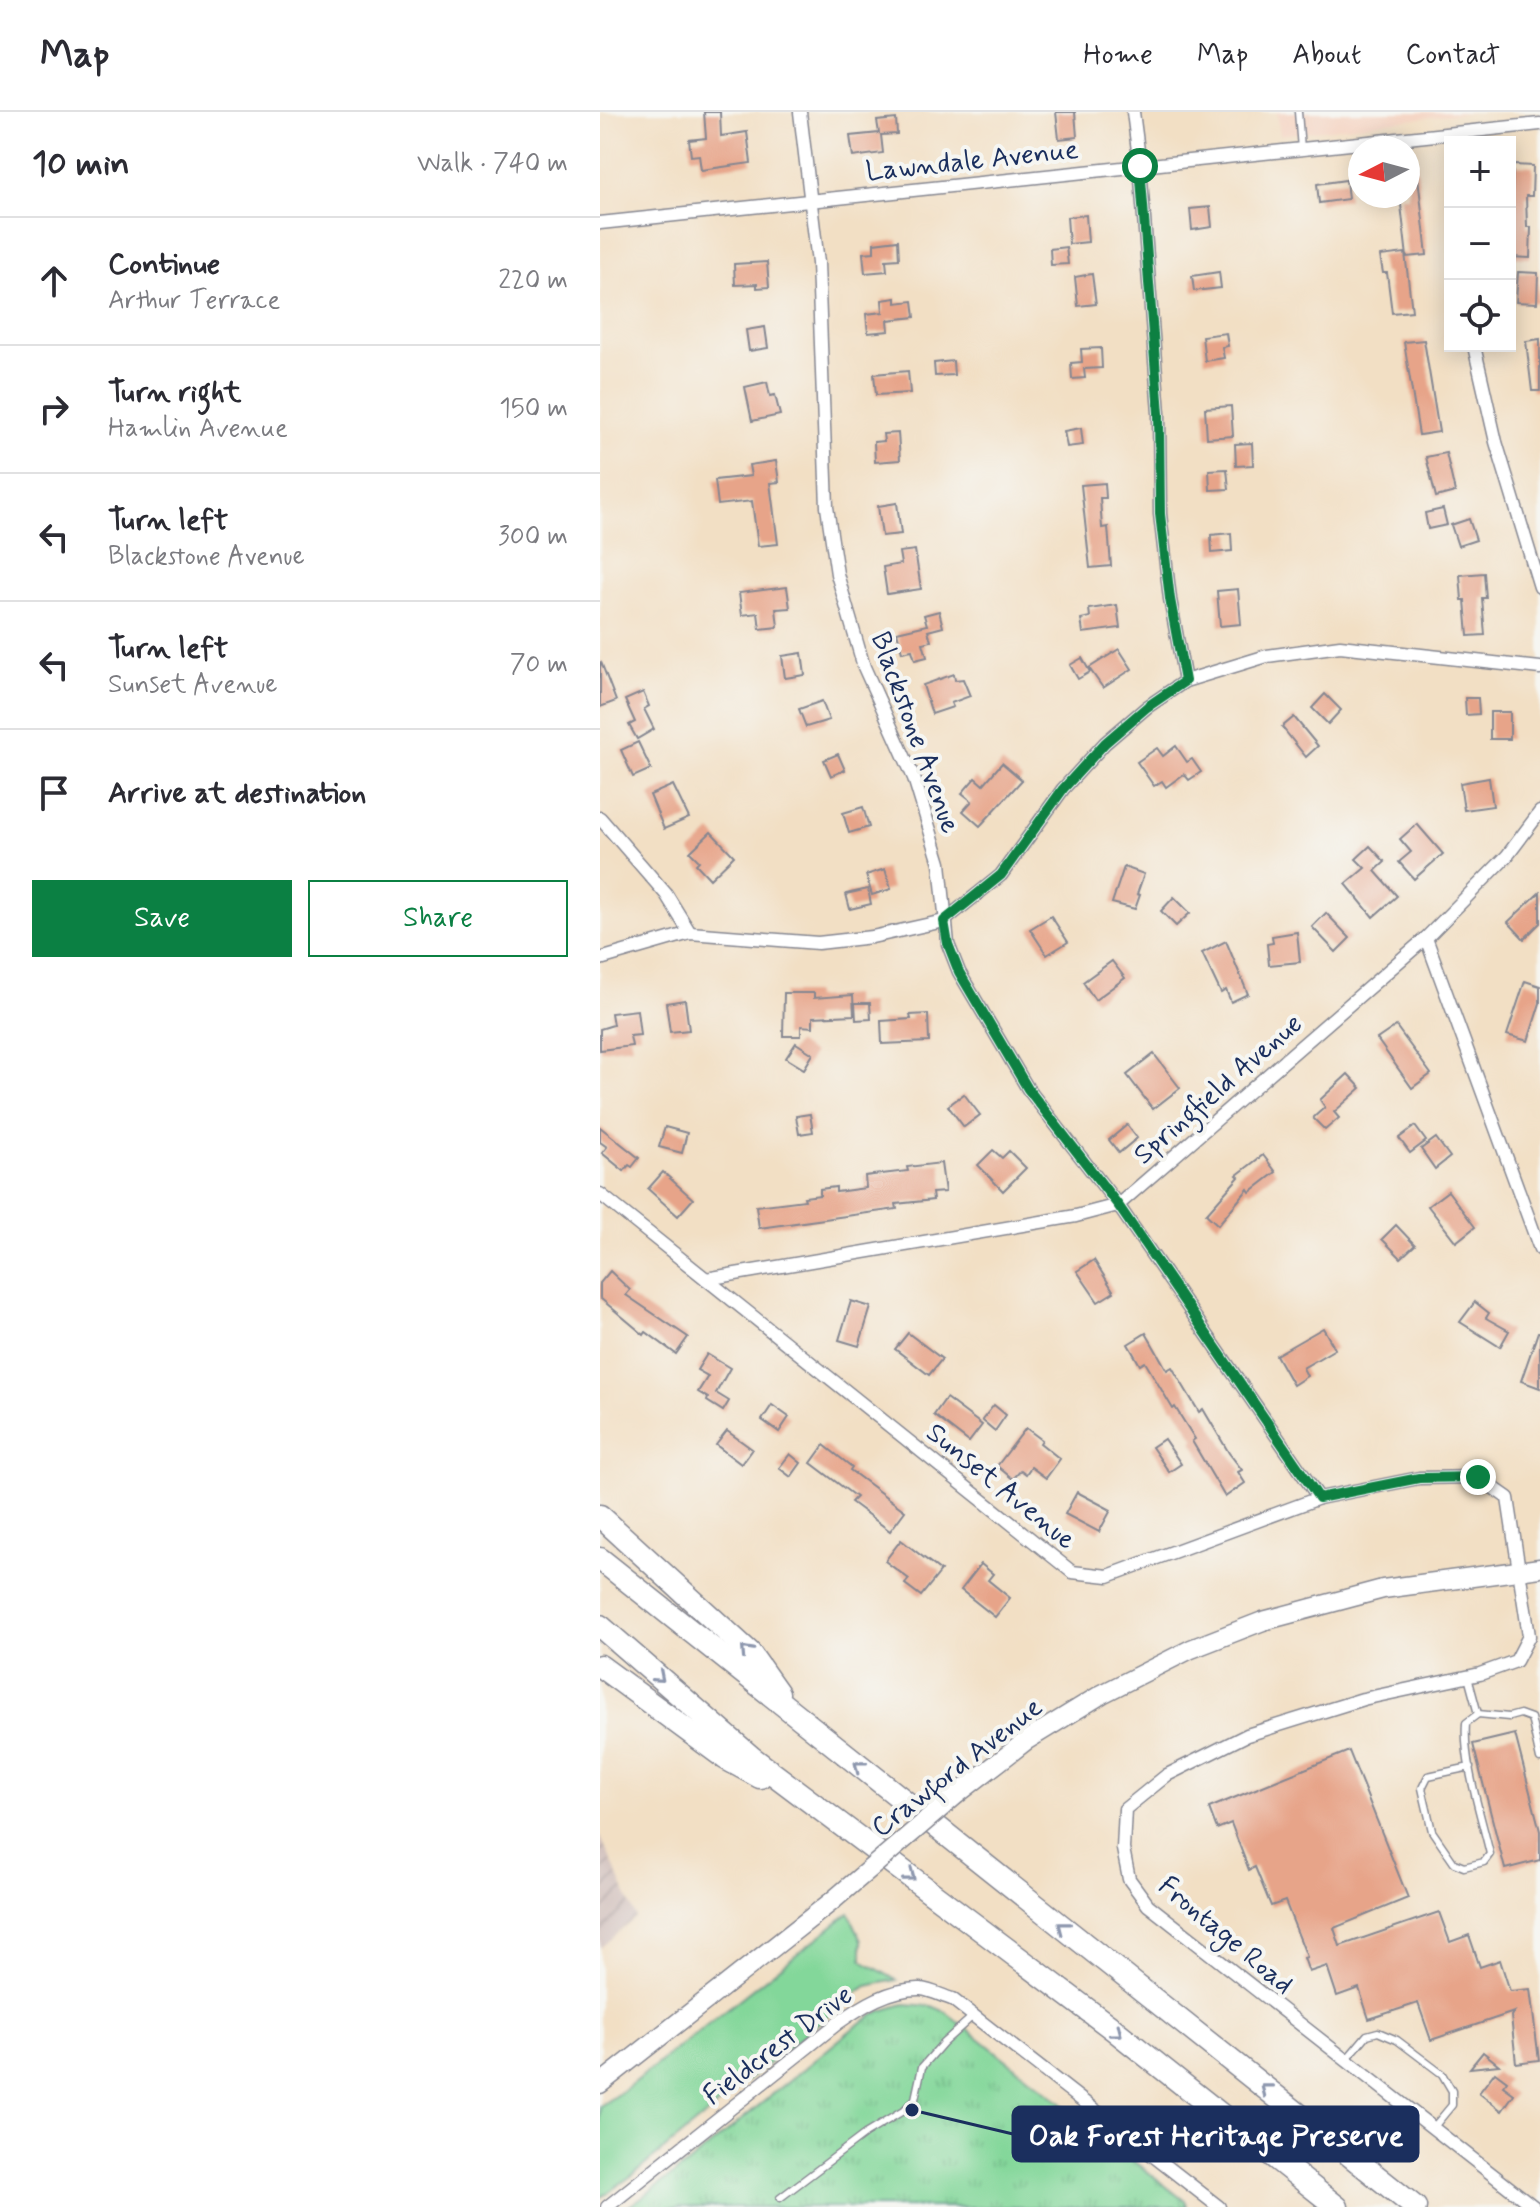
<!DOCTYPE html>
<html lang="en">
<head>
<meta charset="utf-8">
<style>
  :root { --surface:#fff; --page:#f7f7f7; --text:#2b2b33; --muted:#7c7c81; --line:#e1e1e2; --accent:#0b8043 }
  body { margin:0; font-family:Mynerve,sans-serif; background:var(--page); color:var(--text) }
  .controls { position:absolute; right:24px; top:24px; display:grid; overflow:hidden; border-radius:0px; box-shadow:0 4px 20px #0003 }
  .controls button { width:72px; height:72px; display:grid; place-items:center; padding:0; border:0; border-bottom:2px solid var(--line); background:var(--surface); color:var(--text); font:40px sans-serif }
  .compass { position:absolute; left:748px; top:24px; width:72px; height:72px; border-radius:50%; background:var(--surface); box-shadow:0 4px 20px #0003; rotate:264deg }
  .stop { position:absolute; width:24px; height:24px; margin:-18px; border:6px solid #0b8043; border-radius:50%; background:#fff }
  .stop.end { background:#0b8043; border-color:#fff; box-shadow:0 2px 8px #0008 }
  .list { margin:0; padding:0; list-style:none }
  h2 { display:flex; justify-content:space-between; align-items:center; height:104px; margin:0; padding:0 32px; font-size:34px }
  h2 small { font-size:26px; font-weight:400; color:var(--muted) }
  .list li { display:grid; grid-template-columns:52px 1fr auto; gap:24px; align-items:center; box-sizing:border-box; height:128px; padding:0 32px; border-top:2px solid var(--line) }
  .list b { display:block; font-size:30px; white-space:nowrap }
  .list p { margin:0; font-size:26px; white-space:nowrap; color:var(--muted) }
  .list em { font-size:26px; font-style:normal; color:var(--muted) }
  .actions { display:flex; gap:16px; padding:24px 32px }
  .actions a { flex:1; padding:18px 0; border:2px solid var(--accent); border-radius:0px; text-align:center; font-size:28px; color:var(--accent) }
  .actions .main { background:var(--accent); color:#fff }
  .icon { flex:none; width:44px; height:44px; fill:none; stroke:currentColor; stroke-width:2; stroke-linecap:round; stroke-linejoin:round }
  .map { position:relative; flex:none; width:940px; height:2095px; overflow:hidden }
  header { display:flex; align-items:center; gap:48px; box-sizing:border-box; height:112px; padding:0 40px; background:var(--surface); border-bottom:2px solid var(--line) }
  header strong { font-size:38px }
  nav { display:flex; gap:44px; margin-inline-start:auto; font-size:28px }
  main { display:flex }
  aside { flex:1; background:var(--surface) }
  .map>svg:first-child { display:block }
  .built { fill:#f5d3c1 }
  .industrial { fill:url(#industrial-furrows) }
  .grass { fill:#83d79a; stroke:#4f837c; stroke-width:2 }
  .park { fill:url(#park-tufts); stroke:#4f837c; stroke-width:2 }
  .building { fill:#e7a489 }
  .lines { fill:none; stroke-linecap:round; stroke-linejoin:round }
  .service-casing { stroke:#868791; stroke-width:9 }
  .minor-casing { stroke:#868791; stroke-width:15 }
  .secondary-casing { stroke:#868791; stroke-width:21 }
  .motorway-casing { stroke:#868791; stroke-width:25 }
  .service { stroke:#fff; stroke-width:6 }
  .minor { stroke:#fff; stroke-width:12 }
  .secondary { stroke:#fff; stroke-width:18 }
  .motorway { stroke:#fff; stroke-width:22 }
  .secondary-bridge-casing { stroke:#868791; stroke-width:21; stroke-linecap:butt }
  .secondary-bridge { stroke:#fff; stroke-width:18 }
  .oneway { stroke:#8d97ae }
  .route { stroke:#0b8043; stroke-width:10 }
  .labels { text-anchor:middle; stroke-width:8; stroke-linejoin:round; paint-order:stroke }
  .street-label { font-size:28px; fill:#1b2f5e; stroke:#f6f6f2 }
  .leader { fill:none; stroke:#1b2f5e; stroke-width:3 }
  .callout-dot { fill:#1b2f5e; stroke:#f6f6f2; stroke-width:3 }
  .callout { fill:#1b2f5e; stroke:#1b2f5e; stroke-width:3 }
  .callout-label { font-size:30px; text-anchor:middle; font-weight:bold; fill:#fff }
</style>
</head>
<body>
<header>
<strong>Map</strong>
<nav><a>Home</a><a>Map</a><a>About</a><a>Contact</a></nav>
</header>
<main>
<aside>
<h2>10 min<small>Walk · 740 m</small></h2>
<ul class="list">
<li><svg class="icon" aria-label="ahead" viewBox="0 0 24 24"><path d="M12 20V5M6 11l6-6 6 6"/></svg><div><b>Continue</b><p>Arthur Terrace</p></div><em>220 m</em></li>
<li><svg class="icon" aria-label="right" viewBox="0 0 24 24"><path d="M7 20v-9h11M14 6l5 5-5 5"/></svg><div><b>Turn right</b><p>Hamlin Avenue</p></div><em>150 m</em></li>
<li><svg class="icon" aria-label="left" viewBox="0 0 24 24"><path d="M17 20v-9H6M10 6l-5 5 5 5"/></svg><div><b>Turn left</b><p>Blackstone Avenue</p></div><em>300 m</em></li>
<li><svg class="icon" aria-label="left" viewBox="0 0 24 24"><path d="M17 20v-9H6M10 6l-5 5 5 5"/></svg><div><b>Turn left</b><p>Sunset Avenue</p></div><em>70 m</em></li>
<li><svg class="icon" aria-label="arrive" viewBox="0 0 24 24"><path d="M6 21V4h12l-3 4 3 4H6"/></svg><div><b>Arrive at destination</b></div></li>
</ul>
<div class="actions"><a class="main">Save</a><a>Share</a></div>
</aside>
<div class="map">
<svg width="940" height="2095" viewBox="0 0 940 2095">
  <defs>
    <pattern id="industrial-furrows" width="10" height="10" patternUnits="userSpaceOnUse" patternTransform="scale(2)"><rect width="10" height="10" fill="#d1c0bc"/><path d="M-1 1l2-2M0 10L10 0M9 11l2-2" fill="none" stroke="#b3a5a4"/></pattern>
    <pattern id="park-tufts" width="24" height="20" patternUnits="userSpaceOnUse" patternTransform="scale(2)"><rect width="24" height="20" fill="#83d79a"/><path d="M3 7l-1-3M5 7V3M7 7l1-3M15 17l-1-3M17 17v-4M19 17l1-3" fill="none" stroke="#71b987"/></pattern>
  </defs>
  <rect width="100%" height="100%" fill="#f6f6f2"/>
  <filter id="ink" filterUnits="userSpaceOnUse"><feTurbulence type="fractalNoise" baseFrequency=".0125" numOctaves="2"/><feDisplacementMap in="SourceGraphic" scale="16" xChannelSelector="R" yChannelSelector="G"/><feConvolveMatrix kernelMatrix="1 2 1 2 8 2 1 2 1" color-interpolation-filters="sRGB"/></filter>
  <filter id="wash" filterUnits="userSpaceOnUse"><feTurbulence type="fractalNoise" baseFrequency=".006" numOctaves="4" result="noise"/><feDisplacementMap in="SourceGraphic" scale="32" xChannelSelector="R" yChannelSelector="G"/><feGaussianBlur stdDeviation="1.8" result="paint"/><feColorMatrix in="noise" values="0 0 0 0 0 0 0 0 0 0 0 0 0 0 0 0 0 1.4 0 .05"/><feComposite in="paint" operator="in"/></filter>
  <g filter="url(#wash)">
    <rect width="100%" height="100%" fill="#f2dfc4"/>
    <polygon class="built" points="677,0 873,0 680,23"/>
    <polygon class="industrial" points="0,1723 36,1805 0,1836"/>
    <polygon class="grass" points="249,1801 262,1829 262,1848 296,1868 267,1874 249,1886 34,2062 0,2086 0,1994 28,1975"/>
    <polygon class="park" points="304,1892 332,1894 346,1900 586,2090 587,2095 28,2095 84,2055 256,1914 281,1899"/>
    <g id="blocks">
      <g class="building">
        <polygon points="104,0 120,0 121,24 147,20 151,51 101,58 99,43 91,44 89,28 106,26"/>
        <polygon points="456,0 475,0 477,25 459,27"/>
        <polygon points="296,7 297,22 281,23 283,41 253,45 250,24 279,21 277,9"/>
        <polygon points="816,48 827,143 807,145 800,84 808,84 808,49"/>
        <polygon points="913,53 933,54 932,84 926,84 927,115 931,115 930,146 910,145"/>
        <polygon points="746,68 748,87 719,91 717,72"/>
        <polygon points="610,95 612,115 592,118 590,97"/>
        <polygon points="486,103 488,130 469,132 467,105"/>
        <polygon points="298,128 299,147 286,148 287,159 265,161 263,141 274,140 274,131"/>
        <polygon points="466,135 468,152 451,153 450,137"/>
        <polygon points="805,141 812,199 792,201 787,161 783,161 780,144"/>
        <polygon points="167,150 169,175 157,176 157,172 135,173 134,152"/>
        <polygon points="619,160 621,176 594,179 592,164"/>
        <polygon points="918,160 938,161 937,191 916,190"/>
        <polygon points="492,162 496,192 478,194 475,165"/>
        <polygon points="296,186 296,191 313,189 315,205 288,208 289,219 268,221 266,202 283,200 282,188"/>
        <polygon points="165,215 168,236 149,239 146,218"/>
        <polygon points="626,221 628,234 622,235 624,246 605,249 602,224"/>
        <polygon points="940,227 940,279 932,279 926,229"/>
        <polygon points="824,228 839,320 819,323 804,230"/>
        <polygon points="501,236 502,256 484,257 485,266 472,267 471,251 482,250 481,237"/>
        <polygon points="353,249 354,263 335,264 334,251"/>
        <polygon points="308,259 310,281 276,283 274,262"/>
        <polygon points="167,270 170,284 175,283 180,303 152,309 145,275"/>
        <polygon points="631,294 633,324 607,326 605,296"/>
        <polygon points="481,316 483,333 467,335 464,319"/>
        <polygon points="298,321 300,348 275,350 274,330 284,329 283,322"/>
        <polygon points="652,331 653,353 636,354 635,332"/>
        <polygon points="846,341 855,380 836,385 826,345"/>
        <polygon points="176,349 179,370 170,371 178,432 158,434 152,389 118,393 115,368 151,364 149,353"/>
        <polygon points="627,357 629,377 610,378 609,358"/>
        <polygon points="505,371 506,386 500,386 502,416 508,415 511,454 490,456 481,373"/>
        <polygon points="297,391 301,422 282,424 278,394"/>
        <polygon points="843,397 847,413 828,417 825,401"/>
        <polygon points="869,407 876,428 858,434 851,413"/>
        <polygon points="631,421 632,439 612,441 611,423"/>
        <polygon points="315,438 321,477 287,482 283,455 301,452 299,440"/>
        <polygon points="884,461 886,486 882,486 885,523 868,524 865,488 862,488 860,463"/>
        <polygon points="187,475 190,496 176,497 178,515 160,517 158,501 142,503 139,481"/>
        <polygon points="638,477 641,512 620,514 617,479"/>
        <polygon points="517,493 520,516 483,521 481,507 490,505 489,497"/>
        <polygon points="339,499 343,515 328,519 331,529 323,531 327,545 315,548 312,538 302,540 297,520 327,513 324,503"/>
        <polygon points="519,537 532,557 503,576 489,556"/>
        <polygon points="202,541 205,563 185,566 182,544"/>
        <polygon points="482,546 490,560 478,567 470,553"/>
        <polygon points="1,550 16,589 0,595 0,551"/>
        <polygon points="354,562 355,568 363,567 370,584 351,591 353,595 332,602 323,573"/>
        <polygon points="43,580 49,594 44,597 54,617 37,627 29,613 35,610 25,588"/>
        <polygon points="725,582 741,598 728,612 712,596"/>
        <polygon points="865,586 878,586 879,602 866,603"/>
        <polygon points="222,589 229,608 206,615 199,597"/>
        <rect x="890" y="600" width="20" height="27"/>
        <polygon points="694,605 718,634 706,645 682,615"/>
        <polygon points="38,630 51,657 33,665 21,638"/>
        <polygon points="576,634 587,650 592,647 601,660 589,668 584,662 566,675 562,669 554,674 537,650 557,636 563,644"/>
        <polygon points="238,642 245,658 231,664 224,648"/>
        <polygon points="402,651 422,668 380,714 363,699 372,689 362,681 375,666 383,673"/>
        <polygon points="889,666 893,694 864,698 860,671"/>
        <polygon points="73,673 89,706 64,717 50,683"/>
        <polygon points="263,695 269,715 249,721 243,701"/>
        <polygon points="817,712 843,742 814,767 799,750 811,740 800,727"/>
        <polygon points="111,720 134,744 110,767 96,752 99,749 90,740"/>
        <polygon points="770,734 785,750 775,759 797,784 773,805 746,772 765,756 756,747"/>
        <polygon points="524,755 544,762 537,782 540,783 535,797 512,791"/>
        <polygon points="285,757 291,777 272,783 266,763"/>
        <polygon points="268,777 271,792 250,797 246,782"/>
        <polygon points="940,780 940,811 924,827 908,810"/>
        <polygon points="574,785 590,801 576,814 561,799"/>
        <polygon points="726,801 750,826 736,840 712,815"/>
        <polygon points="451,804 468,830 447,843 430,817"/>
        <polygon points="697,820 700,850 669,853 667,832 673,831 672,824"/>
        <polygon points="626,829 648,882 631,890 626,878 621,881 602,841"/>
        <polygon points="512,849 525,866 495,888 483,870"/>
        <polygon points="925,869 940,874 940,891 928,929 907,923"/>
        <polygon points="184,881 214,881 214,886 253,883 254,903 213,905 213,915 201,914 201,924 183,924"/>
        <polygon points="85,888 89,918 70,920 66,891"/>
        <polygon points="255,891 270,891 271,907 256,908"/>
        <polygon points="37,898 40,923 30,924 32,934 0,938 0,917 13,913 11,901"/>
        <polygon points="328,902 329,930 282,932 281,909 311,907 310,903"/>
        <polygon points="796,914 831,962 812,976 777,927"/>
        <polygon points="196,931 213,942 204,957 186,946"/>
        <polygon points="554,942 580,976 553,997 527,963"/>
        <polygon points="748,962 761,976 734,1000 739,1006 725,1018 713,1006 725,995 720,988"/>
        <polygon points="364,982 380,1003 364,1015 348,994"/>
        <polygon points="210,1002 213,1020 199,1022 196,1004"/>
        <polygon points="527,1013 537,1026 519,1041 509,1028"/>
        <polygon points="815,1014 826,1029 810,1041 799,1026"/>
        <polygon points="0,1015 39,1046 32,1055 29,1053 24,1059 2,1041 7,1035 0,1030"/>
        <polygon points="65,1015 87,1021 82,1041 59,1035"/>
        <polygon points="836,1026 850,1045 835,1057 821,1037"/>
        <polygon points="393,1038 402,1046 409,1039 426,1056 403,1079 378,1053"/>
        <polygon points="663,1043 676,1060 650,1080 648,1077 618,1113 606,1102 639,1065 637,1063"/>
        <polygon points="341,1051 345,1080 332,1081 333,1088 296,1092 297,1097 159,1116 156,1094 205,1088 204,1085 220,1083 220,1077 236,1075 236,1080 266,1076 265,1064 308,1059 307,1055"/>
        <polygon points="63,1060 93,1087 78,1104 48,1077"/>
        <polygon points="848,1079 875,1115 856,1130 828,1094"/>
        <polygon points="796,1113 815,1133 801,1146 782,1127"/>
        <polygon points="494,1148 514,1180 498,1190 477,1159"/>
        <polygon points="10,1159 30,1178 26,1183 88,1225 76,1242 46,1220 44,1223 0,1186 0,1171"/>
        <polygon points="251,1189 271,1195 259,1234 239,1228"/>
        <polygon points="875,1190 889,1201 886,1206 909,1219 900,1235 860,1210"/>
        <polygon points="723,1216 735,1237 703,1256 707,1264 693,1273 676,1243"/>
        <polygon points="938,1220 940,1220 940,1276 921,1269"/>
        <polygon points="308,1221 342,1247 329,1263 295,1237"/>
        <polygon points="546,1221 567,1258 572,1255 599,1300 603,1297 629,1341 642,1358 638,1360 645,1371 625,1385 592,1329 595,1327 575,1295 573,1297 545,1250 540,1253 528,1232"/>
        <polygon points="107,1242 130,1256 116,1281 129,1289 123,1299 107,1289 108,1286 98,1280 108,1264 97,1258"/>
        <polygon points="346,1286 382,1313 369,1330 334,1303"/>
        <polygon points="172,1293 189,1305 179,1320 162,1308"/>
        <polygon points="394,1293 406,1303 395,1319 382,1308"/>
        <polygon points="426,1316 442,1328 440,1331 460,1347 446,1366 431,1355 426,1362 421,1358 413,1367 397,1354"/>
        <polygon points="127,1319 152,1337 141,1352 116,1333"/>
        <polygon points="564,1327 581,1352 569,1360 552,1335"/>
        <polygon points="224,1333 252,1355 250,1358 305,1399 290,1419 251,1390 256,1385 211,1351"/>
        <polygon points="190,1342 201,1351 191,1365 179,1356"/>
        <polygon points="477,1380 511,1398 499,1420 465,1402"/>
        <polygon points="301,1428 341,1459 321,1484 305,1472 309,1467 285,1449"/>
        <polygon points="381,1452 393,1462 388,1468 410,1486 395,1505 361,1478"/>
        <polygon points="915,1622 940,1719 940,1748 905,1757 873,1632"/>
        <polygon points="749,1639 808,1786 734,1816 740,1834 839,1800 850,1830 869,1823 880,1855 900,1848 910,1879 930,1877 939,1948 916,1951 911,1904 914,1900 831,1928 818,1891 769,1907 759,1876 737,1884 727,1854 709,1860 704,1846 707,1845 685,1789 671,1794 655,1755 649,1758 631,1711 617,1717 609,1696"/>
        <polygon points="883,1940 899,1953 870,1956"/>
        <polygon points="895,1960 907,1969 903,1974 914,1982 902,1999 879,1981"/>
      </g>
    </g>
  </g>
  <g filter="url(#ink)">
    <use href="#blocks" fill-opacity="0" stroke="#868791" stroke-width="2"/>
    <g class="lines">
      <defs>
        <g id="service">
          <polyline points="698,0 701,37"/>
          <path d="M868 1565 878 1602 866 1611C863 1650 881 1703 890 1742L884 1750 864 1755 854 1751 832 1719 822 1676 828 1664 870 1655"/>
          <polyline points="878,1602 909,1605 920,1602 931,1606 940,1647"/>
          <polyline points="746,1948 767,1923 778,1920 797,1928 842,1962 852,1979 852,1993 833,2016"/>
          <polyline points="180,2086 265,2022 303,1999 315,1987 322,1955 343,1931 373,1904"/>
        </g>
        <g id="minor">
          <polyline points="200,0 218,151 227,395 237,462 264,555 314,666 340,751 348,832 359,860 428,977 518,1093 719,1386"/>
          <polyline points="533,0 540,54 559,301 560,402 570,487 585,569"/>
          <polyline points="0,111 940,12"/>
          <polyline points="874,234 896,330 940,475"/>
          <polyline points="0,706 66,782 90,821"/>
          <polyline points="826,826 940,1137"/>
          <polyline points="0,847 90,821 218,831 272,825 344,809 401,763 463,677 505,631 547,595 585,569 667,544 740,534 940,556"/>
          <polyline points="0,1082 472,1460 508,1464 719,1386 819,1366 878,1365 908,1386 929,1524 916,1549 880,1562 763,1587 647,1623 567,1663 525,1697 523,1737 529,1767 548,1793 934,2095"/>
          <polyline points="106,1167 476,1104 518,1093 826,826 907,744 940,700"/>
          <path d="M7 2095 238 1911C262 1894 290 1876 321 1877 331 1878 342 1884 352 1887L619 2095"/>
        </g>
        <g id="secondary">
          <polyline points="356,1683 427,1628 502,1582 591,1537 663,1509 783,1477 940,1456"/>
          <polyline points="0,1972 231,1790"/>
        </g>
        <g id="motorway">
          <polyline points="0,1404 149,1540 178,1581"/>
          <polyline points="0,1447 815,2095"/>
          <polyline points="0,1514 151,1645 513,1917 737,2095"/>
          <polyline points="0,1554 125,1646 160,1665"/>
        </g>
      </defs>
      <use href="#service" class="service-casing"/>
      <use href="#minor" class="minor-casing"/>
      <use href="#secondary" class="secondary-casing"/>
      <use href="#motorway" class="motorway-casing"/>
      <use href="#service" class="service"/>
      <use href="#minor" class="minor"/>
      <use href="#secondary" class="secondary"/>
      <use href="#motorway" class="motorway"/>
      <defs>
        <polyline id="secondary-bridge" points="231,1790 356,1683"/>
      </defs>
      <use href="#secondary-bridge" class="secondary-bridge-casing"/>
      <use href="#secondary-bridge" class="secondary-bridge"/>
    </g>
    <defs><path id="oneway-chevron" d="M-2-3.5L2.5 0L-2 3.5" fill="none" stroke-width="1.6" stroke-linecap="round" stroke-linejoin="round" transform="scale(2)"/></defs>
    <g class="oneway">
      <use href="#oneway-chevron" transform="translate(146 1539) rotate(-133)"/>
      <use href="#oneway-chevron" transform="translate(59 1565) rotate(41)"/>
      <use href="#oneway-chevron" transform="translate(259 1654) rotate(-142)"/>
      <use href="#oneway-chevron" transform="translate(310 1764) rotate(37)"/>
      <use href="#oneway-chevron" transform="translate(463 1815) rotate(-142)"/>
      <use href="#oneway-chevron" transform="translate(517 1920) rotate(38)"/>
      <use href="#oneway-chevron" transform="translate(666 1977) rotate(-142)"/>
    </g>
  </g>
  <g class="lines" filter="url(#ink)">
    <polyline class="route" points="540,54 559,301 560,402 570,487 585,569 547,595 505,631 463,677 401,763 344,809 348,832 359,860 428,977 518,1093 719,1386 819,1366 878,1365"/>
  </g>
  <g class="labels">
    <g class="street-label">
      <text transform="translate(372 47) rotate(-6)" y="10">Lawndale Avenue</text>
      <text transform="translate(317 620) rotate(70)" y="10">Blackstone Avenue</text>
      <text transform="translate(617 976) rotate(-41)" y="10">Springfield Avenue</text>
      <text transform="translate(402 1373) rotate(39)" y="10">Sunset Avenue</text>
      <text transform="translate(356 1654) rotate(-38)" y="10">Crawford Avenue</text>
      <text transform="translate(627 1822) rotate(40)" y="10">Frontage Road</text>
      <text transform="translate(177 1932) rotate(-37)" y="10">Fieldcrest Drive</text>
    </g>
  </g>
  <path class="leader" d="M312 1998L413 2022"/>
  <circle class="callout-dot" cx="312" cy="1998" r="8"/>
  <rect class="callout" x="413" y="1995" width="405" height="54" rx="8"/>
  <g class="callout-label">
    <text x="616" y="2033">Oak Forest Heritage Preserve</text>
  </g>
</svg>
<div class="controls">
<button>+</button>
<button>−</button>
<button><svg class="icon" aria-label="locate" viewBox="0 0 24 24"><circle cx="12" cy="12" r="6"/><path d="M12 2v4M12 18v4M2 12h4M18 12h4"/></svg></button>
</div>
<svg class="compass" viewBox="-18 -18 36 36"><path d="M0-13l5 13h-10z" fill="#e53935"/><path d="M0 13l5-13h-10z" fill="#7c7c81"/></svg>
<div class="stop" style="left:540px;top:54px"></div>
<div class="stop end" style="left:878px;top:1365px"></div>
</div>
</main>
</body>
</html>
